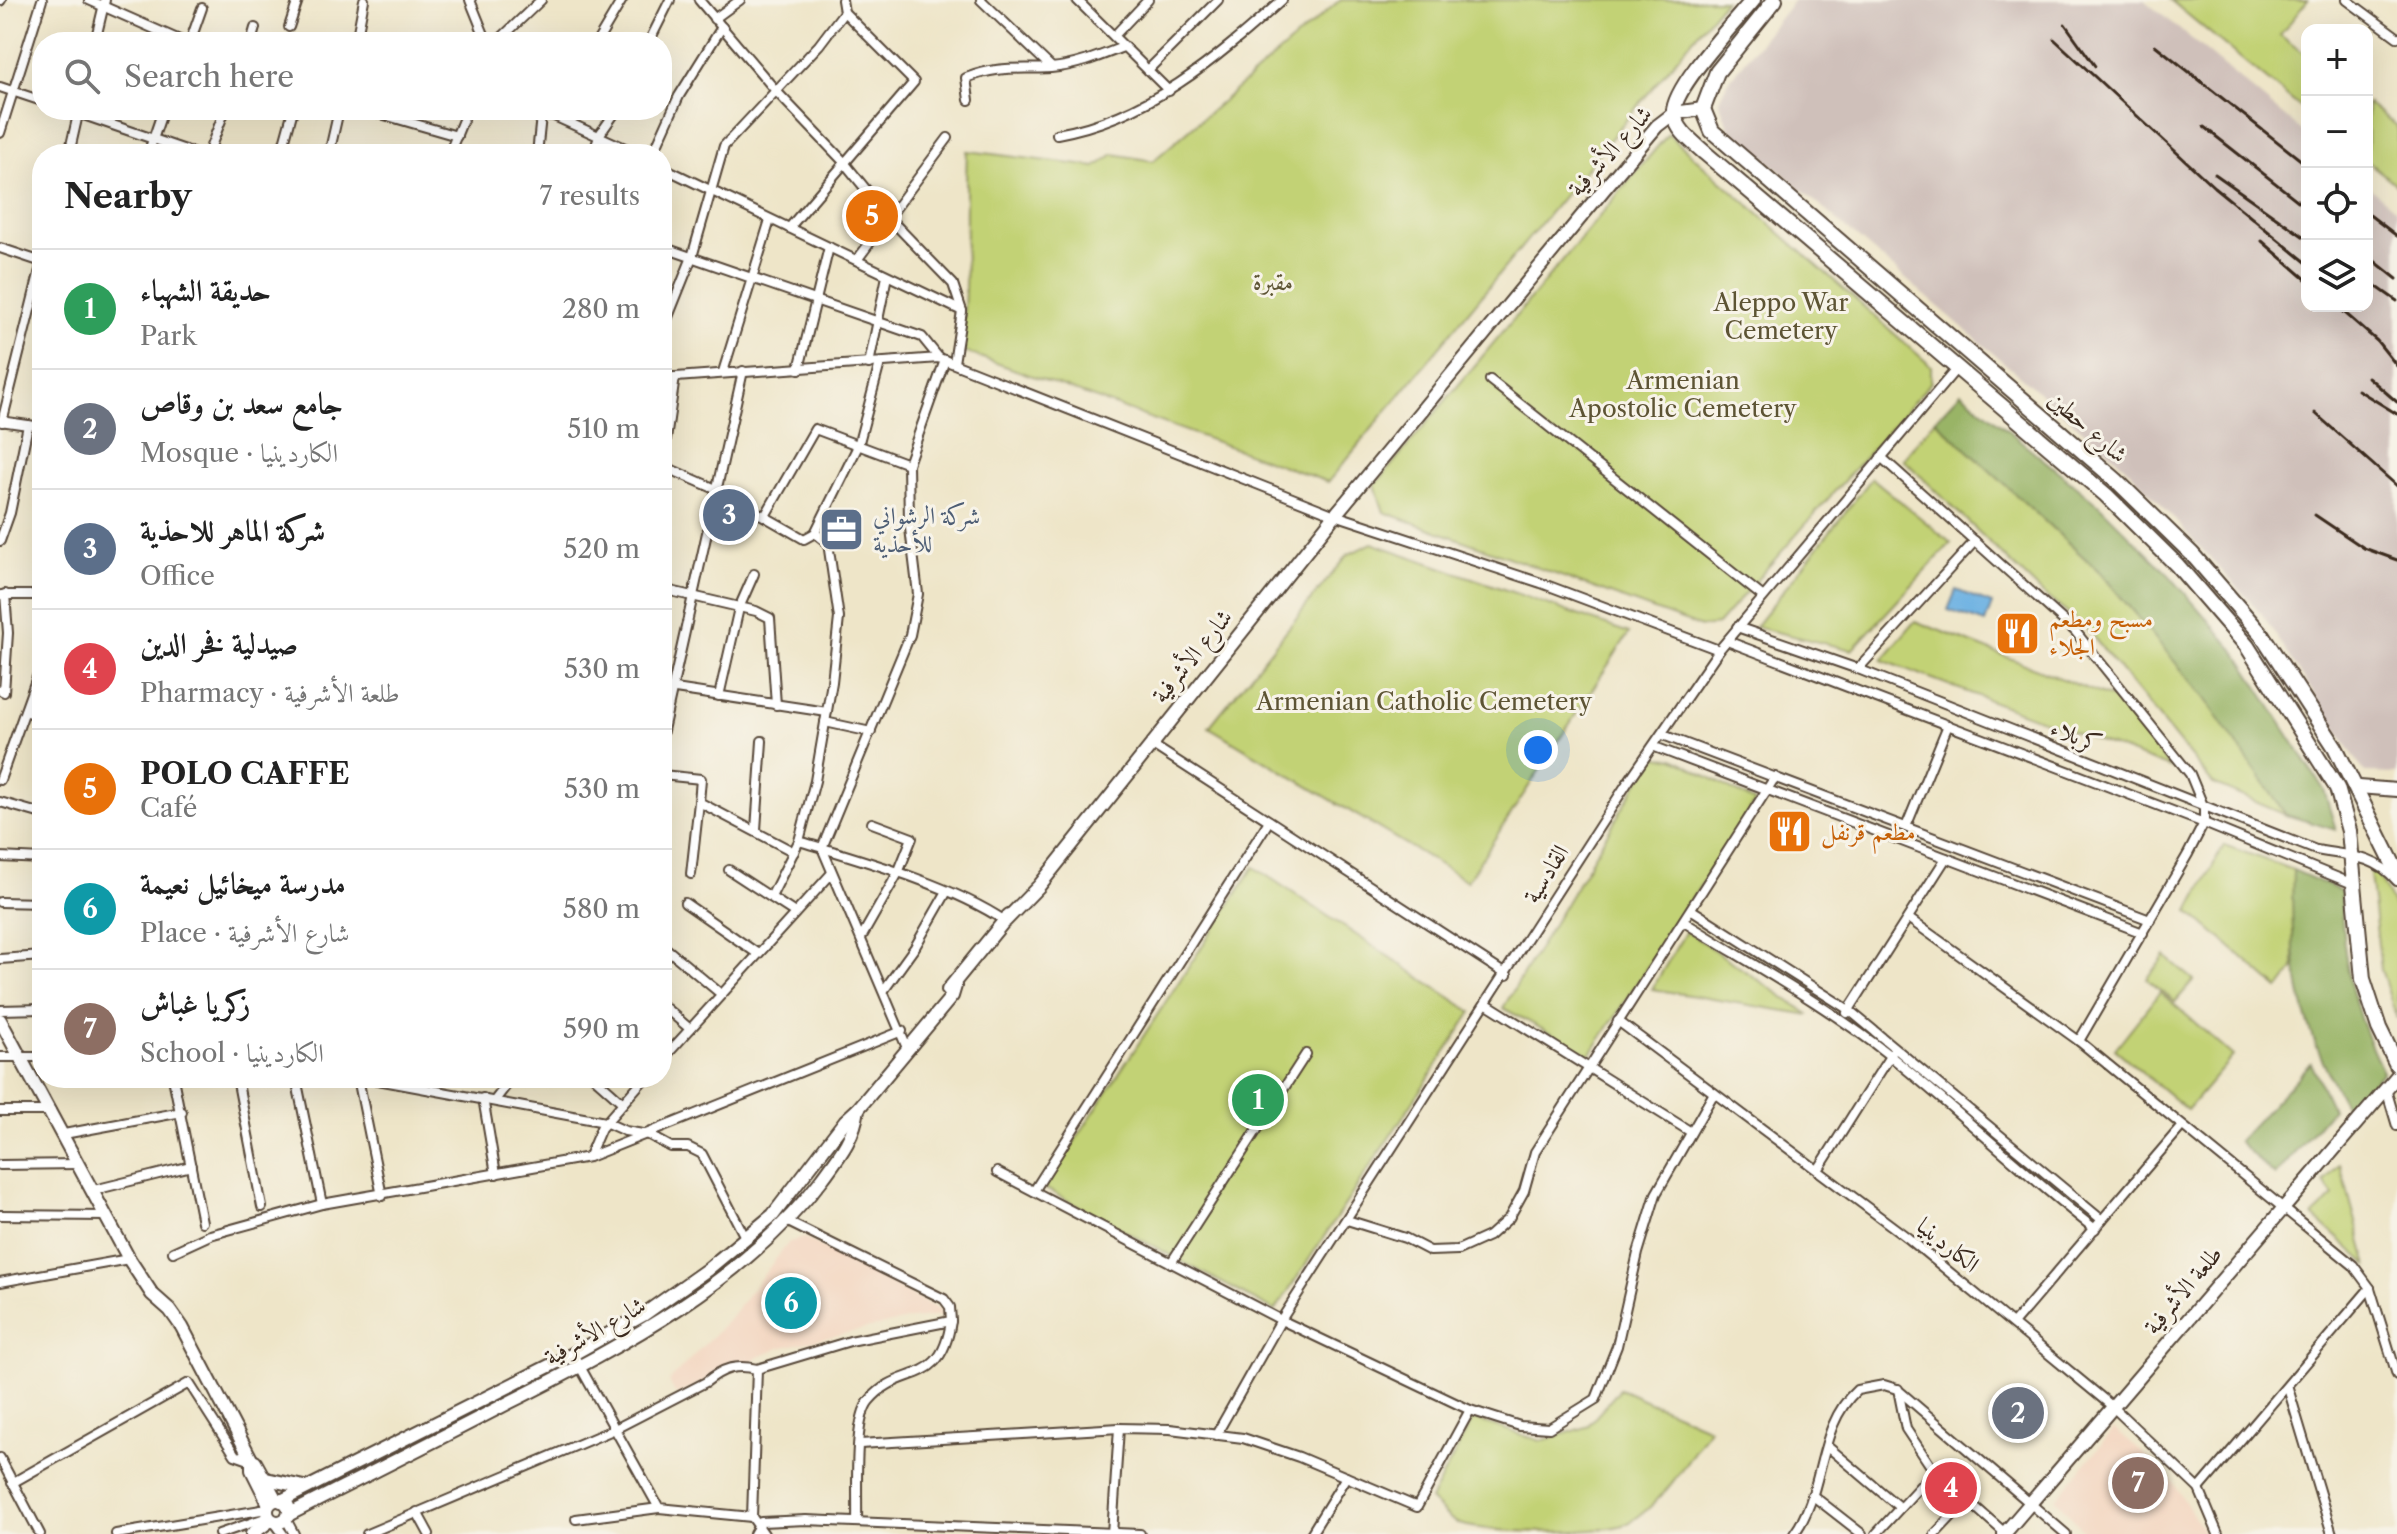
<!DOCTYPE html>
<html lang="en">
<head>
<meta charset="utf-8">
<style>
  :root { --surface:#fff; --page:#f2f2f2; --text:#222; --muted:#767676; --line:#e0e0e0; --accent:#7c3aed }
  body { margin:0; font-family:"Libre Caslon Text",Amiri,serif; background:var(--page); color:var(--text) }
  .controls { position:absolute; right:24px; top:24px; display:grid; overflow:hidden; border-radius:16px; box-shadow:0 8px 32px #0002 }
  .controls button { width:72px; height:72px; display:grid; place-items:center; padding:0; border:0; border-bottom:2px solid var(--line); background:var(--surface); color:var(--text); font:40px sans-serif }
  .you { position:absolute; left:1538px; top:750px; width:28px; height:28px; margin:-20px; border:6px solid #fff; border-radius:50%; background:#1a73e8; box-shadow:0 0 0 12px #1a73e833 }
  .badge { display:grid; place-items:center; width:52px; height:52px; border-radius:50%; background:var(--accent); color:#fff; font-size:26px; font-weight:700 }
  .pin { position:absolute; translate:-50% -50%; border:4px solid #fff; box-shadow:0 2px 8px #0006 }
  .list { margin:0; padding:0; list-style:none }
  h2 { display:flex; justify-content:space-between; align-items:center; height:104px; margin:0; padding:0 32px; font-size:34px }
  h2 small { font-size:26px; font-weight:400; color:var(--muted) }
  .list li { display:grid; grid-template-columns:52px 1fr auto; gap:24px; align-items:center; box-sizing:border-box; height:120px; padding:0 32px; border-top:2px solid var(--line) }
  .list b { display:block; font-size:30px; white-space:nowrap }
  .list p { margin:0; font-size:26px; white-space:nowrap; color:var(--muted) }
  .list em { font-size:26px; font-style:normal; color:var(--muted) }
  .icon { flex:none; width:44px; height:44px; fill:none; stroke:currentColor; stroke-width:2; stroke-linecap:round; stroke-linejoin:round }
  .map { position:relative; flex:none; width:2397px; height:1534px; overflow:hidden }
  .search { position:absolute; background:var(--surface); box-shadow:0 8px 32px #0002; left:32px; top:32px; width:640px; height:88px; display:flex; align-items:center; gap:20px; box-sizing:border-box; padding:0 28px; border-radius:32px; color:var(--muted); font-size:30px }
  .panel { position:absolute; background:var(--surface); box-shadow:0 8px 32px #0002; left:32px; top:144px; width:640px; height:944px; border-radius:32px }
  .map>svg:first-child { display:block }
  .built { fill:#f3d4be }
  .industrial { fill:#cfc0ba }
  .green { fill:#c2d274; stroke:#7e7e49; stroke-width:2 }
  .forest { fill:#99b466; stroke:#6a6f42; stroke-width:2 }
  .water { fill:#6cb1e2; stroke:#546e80; stroke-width:2 }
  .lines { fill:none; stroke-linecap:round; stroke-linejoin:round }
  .street-casing { stroke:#564638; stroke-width:12 }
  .secondary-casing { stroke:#564638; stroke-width:16 }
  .primary-casing { stroke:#564638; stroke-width:18 }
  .street { stroke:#fff; stroke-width:8 }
  .secondary { stroke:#fff; stroke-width:12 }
  .primary { stroke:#fff; stroke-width:14 }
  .rail { stroke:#3b2a1e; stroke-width:3 }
  .labels { text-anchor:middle; stroke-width:6; stroke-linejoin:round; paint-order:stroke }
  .street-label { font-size:24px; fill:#3b2a1e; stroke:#f7f3e8 }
  .park-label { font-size:24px; fill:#5d5434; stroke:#f7f3e8 }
  .service-label { font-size:24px; fill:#4e5e75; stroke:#f7f3e8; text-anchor:start }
  .food-label { font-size:24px; fill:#c56008; stroke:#f7f3e8; text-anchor:start }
</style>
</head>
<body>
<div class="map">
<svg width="2397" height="1534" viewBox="0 0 2397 1534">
  <rect width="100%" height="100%" fill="#f7f3e8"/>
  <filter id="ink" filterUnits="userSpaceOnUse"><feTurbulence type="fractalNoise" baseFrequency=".0125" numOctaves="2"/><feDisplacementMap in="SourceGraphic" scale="16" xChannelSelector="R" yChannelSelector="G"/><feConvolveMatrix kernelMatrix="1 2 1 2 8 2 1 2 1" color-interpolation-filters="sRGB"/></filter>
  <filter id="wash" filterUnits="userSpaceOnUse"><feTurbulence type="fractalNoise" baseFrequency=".006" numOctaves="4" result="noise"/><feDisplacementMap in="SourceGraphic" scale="32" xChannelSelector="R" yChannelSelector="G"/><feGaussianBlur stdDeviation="1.8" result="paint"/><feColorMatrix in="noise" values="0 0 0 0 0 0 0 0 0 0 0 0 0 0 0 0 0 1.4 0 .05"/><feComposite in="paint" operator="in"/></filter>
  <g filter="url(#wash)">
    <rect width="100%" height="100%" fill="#eee5c8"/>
    <g class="built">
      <polygon points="805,1238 941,1311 942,1316 911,1319 779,1348 676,1395 669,1381 729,1319 789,1242"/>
      <polygon points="2114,1429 2168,1474 2205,1534 2086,1534 2056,1499"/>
    </g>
    <polygon class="industrial" points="1794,0 2144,0 2307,135 2307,306 2367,306 2367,185 2397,210 2397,774 2365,773 2262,614 2125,466 1729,128 1719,100 1727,83"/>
    <g class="green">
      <path d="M1340 0H1725L1328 482 960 350C969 284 964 218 967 151L1096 167 1114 154 1153 161Z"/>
      <polygon points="2170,0 2308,0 2280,35 2307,56 2307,113"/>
      <polygon points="2367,103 2397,126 2397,185 2367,161"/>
      <polygon points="1668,134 1931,366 1931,382 1717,625 1701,627 1384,512 1375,485"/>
      <polygon points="1935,420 2101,573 2205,697 2286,815 2213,784 2085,627 2044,595 1903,459"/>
      <polygon points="1872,478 1951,543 1852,650 1755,627"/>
      <polygon points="1372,543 1629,633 1467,881 1209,727 1347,555"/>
      <polygon points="1915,621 2116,700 2170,768 1882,660"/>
      <polygon points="1653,757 1674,758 1755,802 1590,1055 1503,1008"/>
      <polygon points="2224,845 2293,870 2294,969 2279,989 2189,911"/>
      <polygon points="2369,866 2374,866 2397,913 2397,1019 2381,970"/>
      <polygon points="1254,867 1472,1012 1275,1311 1044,1188"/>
      <polygon points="1686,931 1810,1015 1652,989"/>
      <polygon points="2165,956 2194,980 2175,1002 2147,979"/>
      <polygon points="2160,992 2233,1056 2187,1110 2115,1049"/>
      <polygon points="2340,1164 2368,1265 2313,1216 2334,1196 2324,1182"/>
      <path d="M1620 1389 1709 1428C1689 1460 1660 1508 1624 1525 1589 1534 1496 1534 1459 1524 1449 1520 1439 1508 1430 1500L1473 1419 1541 1441 1587 1427Z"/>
    </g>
    <g class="forest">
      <polygon points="1961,392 2099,505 2170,576 2236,652 2324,790 2336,830 2286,815 2204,697 2101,573 1935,420"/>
      <path d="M2293 870 2341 891C2341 958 2353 1013 2383 1072L2346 1107C2299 1024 2289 965 2293 870Z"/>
      <polygon points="2311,1063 2332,1109 2275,1176 2238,1141"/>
    </g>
    <polygon class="water" points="1956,590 1992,604 1985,623 1948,610"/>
  </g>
  <g filter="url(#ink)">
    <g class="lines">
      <defs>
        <g id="street">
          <polyline points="89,0 184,42"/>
          <polyline points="470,0 487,42"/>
          <polyline points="699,0 776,91 843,161 889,218 953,284 962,311"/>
          <polyline points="981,0 1051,67"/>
          <polyline points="1077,0 1169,91"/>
          <polyline points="2347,0 2397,37"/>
          <polyline points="0,1 1,0"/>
          <polyline points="714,19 740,0"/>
          <polyline points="289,27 298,0"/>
          <polyline points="1114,36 1148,0"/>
          <polyline points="95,42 105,0"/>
          <polyline points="190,42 202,8"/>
          <polyline points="251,42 255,28"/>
          <polyline points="315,42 319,42"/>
          <polyline points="356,42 364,0"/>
          <polyline points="497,42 541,0"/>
          <polyline points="597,42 622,0"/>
          <polyline points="649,42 670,0"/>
          <polyline points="1148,70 1218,0"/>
          <polyline points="0,87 42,101"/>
          <path d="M969 100 966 78C1000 65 1017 70 1051 68 1076 66 1100 56 1123 47"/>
          <polyline points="69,110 197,154"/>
          <polyline points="367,110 457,136"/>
          <polyline points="538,110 541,116 552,115 638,154"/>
          <polyline points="0,133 42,0"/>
          <path d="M1057 134C1148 118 1215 60 1282 0"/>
          <polyline points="69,154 79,110"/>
          <polyline points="148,154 163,110"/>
          <polyline points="208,154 225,110"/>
          <polyline points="281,154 293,110"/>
          <polyline points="329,154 339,110"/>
          <polyline points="449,154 467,110"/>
          <polyline points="537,154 541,116"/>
          <polyline points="593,154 600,134 617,110"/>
          <polyline points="653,154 679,96 722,27"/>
          <polyline points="662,167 962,311 954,363"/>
          <polyline points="789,228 914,82 844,12"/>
          <polyline points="662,247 922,337 939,358"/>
          <polyline points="0,248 42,262 2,422"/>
          <polyline points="857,260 948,138"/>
          <polyline points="662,332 692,257 724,146 819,45 844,12 842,0"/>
          <polyline points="869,364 887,276"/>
          <polyline points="799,369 829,247"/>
          <polyline points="723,372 770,220"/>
          <polyline points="662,378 939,358 1335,515 1541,583 1719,650"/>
          <polyline points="1490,380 1762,596"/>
          <polyline points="0,421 42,427"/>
          <polyline points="1881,457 2075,631 2190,774 2204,808 2204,823 2188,854 2079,1041"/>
          <polyline points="663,466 718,490 804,539 815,533"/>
          <polyline points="662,468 675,377"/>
          <polyline points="765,516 815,429 908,464"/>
          <polyline points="0,541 10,513 28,425"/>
          <polyline points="662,589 756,611 770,618 776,705"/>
          <polyline points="1,595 42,595"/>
          <path d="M1737 627 1858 669 2316 850C2348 856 2375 855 2397 881"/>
          <polyline points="1727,641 2204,823 2353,884"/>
          <polyline points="1858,669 1975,541"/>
          <polyline points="662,687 827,712"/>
          <polyline points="0,690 4,692 8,633 5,594"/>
          <polyline points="719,696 739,608 754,574"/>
          <polyline points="25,711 42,717"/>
          <polyline points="825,722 871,732"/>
          <polyline points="662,735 743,371"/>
          <polyline points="1663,735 2150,920"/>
          <polyline points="1151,744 1507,975"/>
          <polyline points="1655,747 2143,933"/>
          <polyline points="662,775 701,779 699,802 794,852"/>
          <polyline points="0,780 42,663"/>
          <polyline points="0,802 42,814"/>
          <polyline points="1906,827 1948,725"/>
          <polyline points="756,830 762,741"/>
          <path d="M799 841C862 860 952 885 1005 921"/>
          <polyline points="0,857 42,859"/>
          <polyline points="729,870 795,913"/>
          <polyline points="691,874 699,802"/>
          <polyline points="771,897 799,841 815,781 832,682 839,618 828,543 815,533 858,446 880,363"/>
          <polyline points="0,902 42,903"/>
          <polyline points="685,903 758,954"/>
          <polyline points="1692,910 1849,1010 2102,1220"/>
          <polyline points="1908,918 2079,1041 2353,1265 2370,1288 2397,1375"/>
          <path d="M1684 922C1753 965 1826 1005 1889 1055 1959 1111 2024 1174 2095 1229"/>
          <polyline points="861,938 898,873 912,838 872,823"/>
          <polyline points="662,945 721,994"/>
          <polyline points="0,959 42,956"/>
          <polyline points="884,990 915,947 946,893"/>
          <polyline points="1487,1004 1691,1132"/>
          <polyline points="662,1005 690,1029"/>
          <polyline points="0,1010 42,1009"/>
          <polyline points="1847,1013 1946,858"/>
          <polyline points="1618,1021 1908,1238 2113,1407 2199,1489 2218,1534"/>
          <polyline points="907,1048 822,848 910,635 918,594 909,520 908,464 945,360"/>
          <polyline points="0,1057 42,1057"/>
          <polyline points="662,1060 831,874"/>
          <polyline points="173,1078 202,1222"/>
          <polyline points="237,1078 262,1207"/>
          <polyline points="296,1078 322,1204"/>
          <polyline points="358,1078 382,1196"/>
          <polyline points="367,1078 605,1122 625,1131 649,1135 671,1147 688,1147 702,1154 746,1239"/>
          <polyline points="595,1078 623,1103"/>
          <polyline points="2386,1089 2397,1126"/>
          <polyline points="483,1098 496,1174"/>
          <polyline points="495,1100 512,1078"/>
          <polyline points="0,1111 51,1111"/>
          <polyline points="64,1134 182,1112"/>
          <polyline points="589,1156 601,1128 645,1078"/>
          <polyline points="0,1165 79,1164"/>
          <polyline points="1818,1170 1892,1053"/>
          <polyline points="997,1172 1281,1320 1470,1410 1520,1426 1549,1428 1596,1399 1617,1346 1638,1253 1656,1194 1714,1093"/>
          <polyline points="94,1190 191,1166"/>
          <polyline points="1034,1191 1269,821"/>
          <polyline points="0,1215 107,1216"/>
          <polyline points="1347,1220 1405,1238 1430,1251 1458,1250 1489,1236 1509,1218 1524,1191 1535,1152 1775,777"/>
          <polyline points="173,1252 210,1235 322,1204 589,1157 902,1031"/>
          <polyline points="1171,1263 1306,1054"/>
          <polyline points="0,1282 129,1259"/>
          <polyline points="2013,1324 2182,1126"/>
          <polyline points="573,1354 659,1508 752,1517"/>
          <polyline points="2288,1388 2332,1534"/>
          <polyline points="1898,1389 1906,1429 1934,1471 2005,1533"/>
          <polyline points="1216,1435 1281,1320 1628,782 1719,650 1957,368"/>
          <polyline points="860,1444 1119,1428 1170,1429 1243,1438 1299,1457 1417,1507 1470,1410"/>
          <polyline points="1827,1446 1899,1507"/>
          <polyline points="0,1458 40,1534"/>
          <polyline points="12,1483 189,1383 235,1455 252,1461"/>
          <polyline points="2199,1489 2370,1288"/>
          <polyline points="1812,1495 1862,1534"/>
          <polyline points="417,1512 429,1534"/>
          <polyline points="286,1519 294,1534"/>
          <polyline points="576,1519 659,1508"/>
          <path d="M857 1522C858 1494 853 1420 869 1401 901 1362 941 1390 951 1321"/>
          <polyline points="275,1523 283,1534"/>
          <polyline points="116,1534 267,1509"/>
          <polyline points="219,1534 268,1517"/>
          <path d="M367 1534 615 1429 706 1382C723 1368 736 1364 757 1369"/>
          <polyline points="754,1534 761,1522 806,1520 1140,1534"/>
          <polyline points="764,1534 752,1517 757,1369 850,1341 951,1321 950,1307 944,1299 784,1220"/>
          <polyline points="1112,1534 1119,1428"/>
          <polyline points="1311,1534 1346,1477"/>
          <path d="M1794 1534C1826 1491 1816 1427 1857 1390L1884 1385 1897 1389 2066 1534"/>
          <polyline points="1876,1534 1934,1471"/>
          <polyline points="1935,1534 1966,1501"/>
        </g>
        <g id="secondary">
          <polyline points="2358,787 2397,790"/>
          <path d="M1005 921 1039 886 1335 515C1442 387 1548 255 1657 126L1674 113 1703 109"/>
          <polyline points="948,990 1009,915"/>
          <polyline points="0,1020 129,1259 152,1294 170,1310 182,1327 252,1461 252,1470 269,1504"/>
          <polyline points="255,1462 276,1500"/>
          <polyline points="266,1479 304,1487"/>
          <circle cx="278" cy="1511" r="11"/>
          <polyline points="281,1501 573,1354 643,1315 708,1269 773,1215 845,1121 858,1109 952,996 955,986"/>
          <path d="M288 1515C363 1477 437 1440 510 1402 625 1344 744 1282 823 1178 840 1155 854 1138 858 1109"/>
          <polyline points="252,1534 271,1520"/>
          <polyline points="2004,1534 2397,1076"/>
        </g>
        <g id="primary">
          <path d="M1753 0C1736 21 1670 90 1674 114 1677 131 1693 142 1705 153L2106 495 2177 565 2247 646 2337 788 2349 831 2363 979 2379 1028 2397 1065"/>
          <polyline points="1775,0 1717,72 1703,109 1712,131 2116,480 2192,554 2262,635 2335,747 2397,872"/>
        </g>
      </defs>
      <use href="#street" class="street-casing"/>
      <use href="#secondary" class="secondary-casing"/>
      <use href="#primary" class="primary-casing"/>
      <use href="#street" class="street"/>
      <use href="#secondary" class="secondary"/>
      <use href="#primary" class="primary"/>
      <g class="rail">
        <polyline points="2065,24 2095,66"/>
        <polyline points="2054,39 2214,187 2307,263"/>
        <polyline points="2155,45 2307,165"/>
        <polyline points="2204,127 2307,208"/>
        <polyline points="2215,174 2307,239"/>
        <polyline points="2367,213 2397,236"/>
        <polyline points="2262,241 2307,280"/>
        <polyline points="2367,255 2397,279"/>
        <polyline points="2367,280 2397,301"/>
        <polyline points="2337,306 2377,341 2397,366"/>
        <polyline points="2368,377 2397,402"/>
        <polyline points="2358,390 2397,414"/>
        <polyline points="2315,413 2397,486"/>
        <polyline points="2315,515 2364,548 2397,560"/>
      </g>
    </g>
  </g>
  <defs>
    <symbol id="office-square" viewBox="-11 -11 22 22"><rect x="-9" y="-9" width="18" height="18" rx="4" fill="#5c6f8a" stroke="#f7f3e8"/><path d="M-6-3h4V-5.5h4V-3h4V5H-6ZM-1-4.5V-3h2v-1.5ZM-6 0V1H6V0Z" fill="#fff"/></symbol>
    <symbol id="restaurant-square" viewBox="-11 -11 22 22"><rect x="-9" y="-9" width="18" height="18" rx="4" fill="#e8710a" stroke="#f7f3e8"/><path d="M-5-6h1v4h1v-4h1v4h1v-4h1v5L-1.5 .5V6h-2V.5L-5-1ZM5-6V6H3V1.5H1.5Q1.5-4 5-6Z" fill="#fff"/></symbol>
  </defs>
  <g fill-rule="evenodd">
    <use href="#office-square" x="816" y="504" width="51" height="51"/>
    <use href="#restaurant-square" x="1992" y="608" width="51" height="51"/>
    <use href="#restaurant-square" x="1764" y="806" width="51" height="51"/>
  </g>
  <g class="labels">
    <g class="street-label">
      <text transform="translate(1610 151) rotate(-48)" y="8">شارع الأشرفية</text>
      <text transform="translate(2088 427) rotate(41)" y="8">شارع حطين</text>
      <text transform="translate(1192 656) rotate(-51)" y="8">شارع الأشرفية</text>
      <text transform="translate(2076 736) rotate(22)" y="8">كربلاء</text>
      <text transform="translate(1546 874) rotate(-58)" y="8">القادسية</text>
      <text transform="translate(1948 1245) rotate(39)" y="8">الكاردينيا</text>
      <text transform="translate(2183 1290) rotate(-50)" y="8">طلعة الأشرفية</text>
      <text transform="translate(595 1331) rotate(-30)" y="8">شارع الأشرفية</text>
    </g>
    <g class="park-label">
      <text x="1273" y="290">مقبرة</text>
      <text x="1781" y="311">Aleppo War<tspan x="1781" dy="28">Cemetery</tspan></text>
      <text x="1683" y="389">Armenian<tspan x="1683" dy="28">Apostolic Cemetery</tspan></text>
      <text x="1424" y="710">Armenian Catholic Cemetery</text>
    </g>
    <g class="service-label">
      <text x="873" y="524">شركة الرشواني<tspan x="873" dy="28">للأحذية</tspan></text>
    </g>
    <g class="food-label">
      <text x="2049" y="627">مسبح ومطعم<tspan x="2049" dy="28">الجلاء</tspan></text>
      <text x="1821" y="840">مطعم قرنفل</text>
    </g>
  </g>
</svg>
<div class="controls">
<button>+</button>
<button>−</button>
<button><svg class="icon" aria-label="locate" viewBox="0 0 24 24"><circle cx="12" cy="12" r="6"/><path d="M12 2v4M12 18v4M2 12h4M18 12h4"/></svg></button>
<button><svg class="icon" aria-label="layers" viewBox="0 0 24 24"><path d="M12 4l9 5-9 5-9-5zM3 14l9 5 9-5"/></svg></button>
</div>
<div class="you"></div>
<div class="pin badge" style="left:1258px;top:1100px;background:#2e9e5b">1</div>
<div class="pin badge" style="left:2018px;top:1413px;background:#6b7280">2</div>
<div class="pin badge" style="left:729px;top:515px;background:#5c6f8a">3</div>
<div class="pin badge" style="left:1951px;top:1488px;background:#e0444e">4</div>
<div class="pin badge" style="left:872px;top:216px;background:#e8710a">5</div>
<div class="pin badge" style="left:791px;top:1303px;background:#0f9aa8">6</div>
<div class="pin badge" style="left:2138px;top:1483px;background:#8d6e63">7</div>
<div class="search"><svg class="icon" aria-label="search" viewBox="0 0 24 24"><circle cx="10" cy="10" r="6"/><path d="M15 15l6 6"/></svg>Search here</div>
<section class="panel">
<h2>Nearby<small>7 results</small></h2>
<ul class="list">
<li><span class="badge" style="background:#2e9e5b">1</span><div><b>حديقة الشهباء</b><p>Park</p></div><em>280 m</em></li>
<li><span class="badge" style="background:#6b7280">2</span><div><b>جامع سعد بن وقاص</b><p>Mosque · الكاردينيا</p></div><em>510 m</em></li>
<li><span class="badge" style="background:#5c6f8a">3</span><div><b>شركة الماهر للاحذية</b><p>Office</p></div><em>520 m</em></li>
<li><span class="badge" style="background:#e0444e">4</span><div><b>صيدلية فخر الدين</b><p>Pharmacy · طلعة الأشرفية</p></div><em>530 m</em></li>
<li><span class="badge" style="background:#e8710a">5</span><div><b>POLO CAFFE</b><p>Café</p></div><em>530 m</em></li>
<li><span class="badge" style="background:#0f9aa8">6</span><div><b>مدرسة ميخائيل نعيمة</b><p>Place · شارع الأشرفية</p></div><em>580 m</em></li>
<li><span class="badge" style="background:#8d6e63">7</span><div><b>زكريا غباش</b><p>School · الكاردينيا</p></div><em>590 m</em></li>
</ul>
</section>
</div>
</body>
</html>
